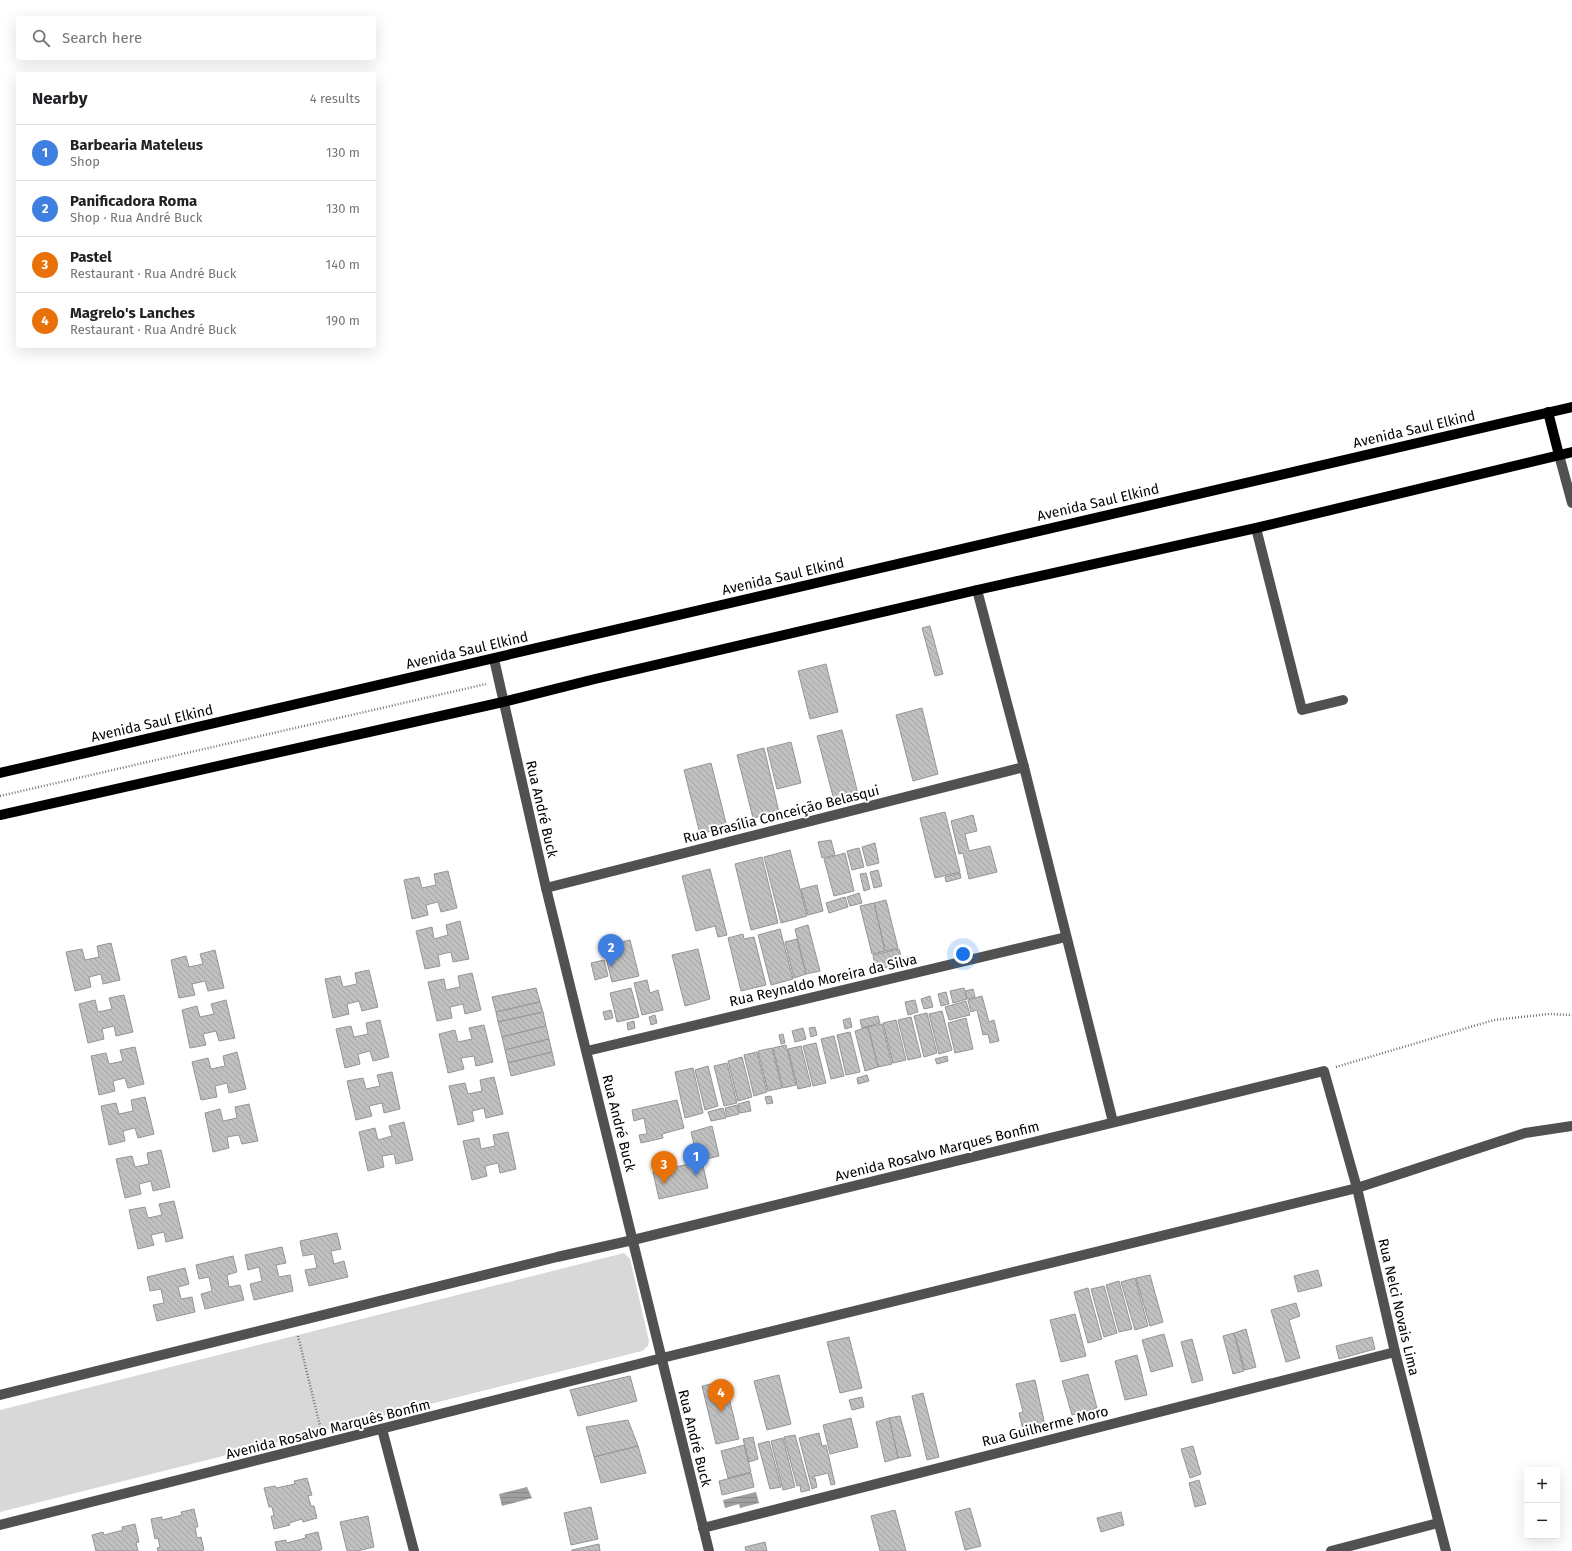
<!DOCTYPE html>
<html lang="en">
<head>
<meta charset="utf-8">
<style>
  :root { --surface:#fff; --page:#f2f2f2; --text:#202124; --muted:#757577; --line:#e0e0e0; --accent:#2563eb }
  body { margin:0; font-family:"Fira Sans",sans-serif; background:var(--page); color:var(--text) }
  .controls { position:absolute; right:12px; bottom:12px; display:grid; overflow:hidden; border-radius:4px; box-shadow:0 4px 16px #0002 }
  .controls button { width:36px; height:36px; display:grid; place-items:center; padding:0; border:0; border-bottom:1px solid var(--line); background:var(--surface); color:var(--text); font:20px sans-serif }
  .you { position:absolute; left:963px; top:954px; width:14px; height:14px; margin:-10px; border:3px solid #fff; border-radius:50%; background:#1a73e8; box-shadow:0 0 0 6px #1a73e833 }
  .badge { display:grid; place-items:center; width:26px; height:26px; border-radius:50%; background:var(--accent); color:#fff; font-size:13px; font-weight:700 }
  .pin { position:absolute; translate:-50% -33px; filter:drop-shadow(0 1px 2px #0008) }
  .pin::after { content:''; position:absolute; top:21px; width:14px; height:12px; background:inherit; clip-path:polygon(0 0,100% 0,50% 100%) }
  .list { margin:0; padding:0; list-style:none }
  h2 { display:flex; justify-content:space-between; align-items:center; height:52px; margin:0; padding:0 16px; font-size:17px }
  h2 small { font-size:13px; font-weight:400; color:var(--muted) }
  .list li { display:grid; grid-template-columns:26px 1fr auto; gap:12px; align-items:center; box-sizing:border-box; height:56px; padding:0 16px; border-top:1px solid var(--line) }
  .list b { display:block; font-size:15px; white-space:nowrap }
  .list p { margin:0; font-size:13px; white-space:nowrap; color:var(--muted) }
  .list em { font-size:13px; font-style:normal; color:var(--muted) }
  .icon { flex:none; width:22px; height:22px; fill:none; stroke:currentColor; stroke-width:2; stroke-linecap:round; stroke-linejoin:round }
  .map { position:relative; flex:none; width:1572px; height:1551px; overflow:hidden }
  .search { position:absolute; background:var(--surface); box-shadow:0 4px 16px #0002; left:16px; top:16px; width:360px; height:44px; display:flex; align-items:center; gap:10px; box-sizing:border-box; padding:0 14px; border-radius:4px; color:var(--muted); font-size:15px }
  .panel { position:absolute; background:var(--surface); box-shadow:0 4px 16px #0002; left:16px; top:72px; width:360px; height:276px; border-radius:4px }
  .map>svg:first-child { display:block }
  .grass { fill:#d8d8d8 }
  .water { fill:url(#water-rules) }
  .building { fill:url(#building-back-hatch); stroke:#959595 }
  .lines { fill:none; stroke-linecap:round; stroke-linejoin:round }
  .path { stroke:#737373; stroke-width:2.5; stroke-dasharray:1 2; stroke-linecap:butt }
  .minor { stroke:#515151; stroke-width:10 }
  .major { stroke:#000; stroke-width:10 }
  .labels { text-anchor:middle; stroke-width:4; stroke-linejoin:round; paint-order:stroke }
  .street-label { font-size:14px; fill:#000; stroke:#fff }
</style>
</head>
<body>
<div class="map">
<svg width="1572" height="1551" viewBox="0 0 1572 1551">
  <defs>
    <pattern id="water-rules" width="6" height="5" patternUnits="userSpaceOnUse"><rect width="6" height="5" fill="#9f9f9f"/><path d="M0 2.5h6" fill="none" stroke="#878787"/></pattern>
    <pattern id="building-back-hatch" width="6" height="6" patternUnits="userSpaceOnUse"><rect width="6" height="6" fill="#c0c0c0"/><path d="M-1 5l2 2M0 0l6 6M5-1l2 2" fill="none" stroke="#a3a3a3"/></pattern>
  </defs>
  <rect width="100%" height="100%" fill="#fff"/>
  <polygon class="grass" points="624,1253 630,1259 649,1341 648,1346 642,1351 0,1512 0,1410"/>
  <g class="water">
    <polygon points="527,1487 532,1498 502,1506 499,1494"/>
    <polygon points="756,1492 759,1503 740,1508 739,1504 725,1508 723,1500"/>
  </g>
  <g class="building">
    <polygon points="930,626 943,674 935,676 922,628"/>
    <polygon points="826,664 838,712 810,719 798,671"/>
    <polygon points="922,708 938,774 913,781 896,715"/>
    <polygon points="842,730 858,794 834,800 817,736"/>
    <polygon points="791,742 801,783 777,789 767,748"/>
    <polygon points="764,748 779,812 753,818 737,755"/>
    <polygon points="711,763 727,827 700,834 684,770"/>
    <polygon points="945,812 960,872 935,878 920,818"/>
    <polygon points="973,815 977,831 965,834 969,851 990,846 997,872 969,879 963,853 959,854 951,821"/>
    <polygon points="831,840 835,855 822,858 818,842"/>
    <polygon points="875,843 879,863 867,866 862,847"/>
    <polygon points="859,848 864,867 852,870 847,851"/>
    <polygon points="790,850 807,916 781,923 764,857"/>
    <polygon points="845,853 854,891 834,896 824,859"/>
    <polygon points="762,857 778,923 751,930 735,864"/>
    <polygon points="710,869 727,935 718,937 715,926 696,931 682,876"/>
    <polygon points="878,870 882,886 874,888 870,872"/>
    <polygon points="448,871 457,908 441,912 438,902 426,905 428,915 412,919 404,880 419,877 422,888 436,885 434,874"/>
    <polygon points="866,873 870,889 864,891 860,874"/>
    <polygon points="960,873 961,878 946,882 945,877"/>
    <polygon points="817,885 823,911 808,915 801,889"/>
    <polygon points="859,893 862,903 850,906 847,897"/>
    <polygon points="845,897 848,907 829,913 826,903"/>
    <polygon points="886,900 898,948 885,951 874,903"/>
    <polygon points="874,903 885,951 872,954 860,906"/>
    <polygon points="460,921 469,959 453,962 451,952 438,955 440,966 425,969 416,931 432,927 434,939 448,935 446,925"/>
    <polygon points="808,925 820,971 806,974 795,929"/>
    <polygon points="780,929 793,979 771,985 758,935"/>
    <polygon points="743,934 744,939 754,937 766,985 741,991 728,938"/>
    <polygon points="797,939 806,974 794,978 785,942"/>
    <polygon points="630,940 639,976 612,982 603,946"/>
    <polygon points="111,943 120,980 103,984 101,974 89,977 91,987 75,991 66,952 82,949 85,960 99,957 97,946"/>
    <polygon points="698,949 710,999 685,1006 672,955"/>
    <polygon points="899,949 903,963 876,970 873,955"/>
    <polygon points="215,950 224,988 208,991 205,981 192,984 195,995 179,998 171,960 186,956 189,967 203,964 200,954"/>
    <polygon points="604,960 608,976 595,980 591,963"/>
    <polygon points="369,970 378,1007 362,1011 359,1001 347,1004 349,1014 333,1018 325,979 340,976 343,987 357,984 355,973"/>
    <polygon points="472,973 481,1010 465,1014 463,1004 450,1007 452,1018 437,1021 428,982 444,979 446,990 460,987 458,976"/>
    <polygon points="647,980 650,993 658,990 663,1010 642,1015 634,983"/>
    <polygon points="536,988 540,1002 496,1012 492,997"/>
    <polygon points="631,988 639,1017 617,1022 610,993"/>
    <polygon points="964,988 967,999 953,1003 950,991"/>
    <polygon points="973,989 975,997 967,999 965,991"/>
    <polygon points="946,992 949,1004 941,1006 938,994"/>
    <polygon points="124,995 133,1032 116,1036 114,1026 102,1029 104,1039 88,1043 79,1004 95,1000 98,1012 112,1009 109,998"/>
    <polygon points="930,996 933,1007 924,1009 921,999"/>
    <polygon points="982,996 989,1022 994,1020 999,1041 990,1043 988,1034 983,1035 977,1010 971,1012 968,1000"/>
    <polygon points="226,1000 235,1038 219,1041 216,1031 203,1034 206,1045 190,1048 182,1010 197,1006 200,1017 214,1014 211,1004"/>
    <polygon points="915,1000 918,1012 908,1015 905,1002"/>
    <polygon points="966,1001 970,1015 949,1020 945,1007"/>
    <polygon points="540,1002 543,1012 498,1022 496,1012"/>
    <polygon points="611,1010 613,1018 605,1020 603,1012"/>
    <polygon points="942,1011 952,1050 939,1054 929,1014"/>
    <polygon points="543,1012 546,1026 502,1037 498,1022"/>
    <polygon points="927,1013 937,1053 924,1057 914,1016"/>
    <polygon points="655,1015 657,1023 651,1025 649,1017"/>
    <polygon points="878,1016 880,1023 862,1028 860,1020"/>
    <polygon points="911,1017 921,1057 908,1060 898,1020"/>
    <polygon points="850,1018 852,1027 845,1029 843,1020"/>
    <polygon points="966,1018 973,1049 955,1053 948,1023"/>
    <polygon points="380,1020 389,1057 373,1061 370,1051 358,1054 360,1064 345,1068 336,1029 351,1026 354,1037 368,1034 366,1023"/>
    <polygon points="896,1020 906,1060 893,1063 883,1023"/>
    <polygon points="634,1021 635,1028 628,1030 627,1023"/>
    <polygon points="882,1024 892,1064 878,1067 868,1027"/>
    <polygon points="484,1025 493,1062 476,1066 474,1056 461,1058 464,1069 448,1073 439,1034 455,1030 458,1042 472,1039 469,1028"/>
    <polygon points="546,1026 549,1039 505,1050 502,1037"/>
    <polygon points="815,1027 817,1035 811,1037 809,1028"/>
    <polygon points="868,1027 878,1067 865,1071 855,1031"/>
    <polygon points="803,1028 806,1039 795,1042 792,1031"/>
    <polygon points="850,1032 860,1072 846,1075 837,1035"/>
    <polygon points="783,1034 785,1043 781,1044 779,1035"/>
    <polygon points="834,1036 844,1076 831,1079 821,1039"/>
    <polygon points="549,1039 552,1052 508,1063 505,1050"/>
    <polygon points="816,1043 826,1083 813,1086 803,1046"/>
    <polygon points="786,1045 796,1085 783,1088 773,1048"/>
    <polygon points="801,1046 811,1086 798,1089 788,1049"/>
    <polygon points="135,1047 144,1084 128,1088 125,1078 113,1081 115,1091 99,1095 91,1056 106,1053 109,1064 123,1061 120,1050"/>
    <polygon points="772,1048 782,1088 768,1091 758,1051"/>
    <polygon points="237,1052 246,1089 229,1093 227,1083 215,1086 217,1097 201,1100 192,1062 208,1058 211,1069 225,1066 223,1056"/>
    <polygon points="552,1052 555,1065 511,1076 508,1063"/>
    <polygon points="757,1052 767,1092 754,1096 744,1055"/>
    <polygon points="947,1056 948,1061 937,1064 935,1059"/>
    <polygon points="742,1057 752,1097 738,1101 728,1061"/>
    <polygon points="727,1063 737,1103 724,1106 714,1066"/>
    <polygon points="708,1066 718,1106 705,1110 695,1070"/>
    <polygon points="693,1068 703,1113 685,1118 675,1072"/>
    <polygon points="392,1072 400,1109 384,1113 382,1103 369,1106 372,1116 356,1120 347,1081 363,1078 366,1089 380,1086 377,1075"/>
    <polygon points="867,1075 869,1081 858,1084 857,1078"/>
    <polygon points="494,1077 503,1114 486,1118 484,1108 472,1111 474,1121 458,1125 449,1086 465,1083 468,1094 482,1091 480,1080"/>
    <polygon points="771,1096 773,1103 767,1104 765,1097"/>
    <polygon points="145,1097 154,1134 138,1138 135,1128 123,1131 125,1141 109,1145 101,1106 116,1103 119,1114 133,1111 131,1100"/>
    <polygon points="677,1100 684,1128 662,1134 663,1138 641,1143 639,1135 647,1134 644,1118 634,1121 632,1110"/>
    <polygon points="749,1101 751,1111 740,1113 738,1104"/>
    <polygon points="249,1104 258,1141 242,1144 239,1135 227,1137 229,1148 213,1152 205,1113 220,1109 223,1121 237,1118 235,1107"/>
    <polygon points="737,1105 739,1114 727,1117 725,1108"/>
    <polygon points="723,1108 726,1118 711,1121 708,1112"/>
    <polygon points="404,1122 413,1160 396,1164 394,1154 382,1156 384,1167 368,1171 359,1132 375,1128 378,1140 392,1136 389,1126"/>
    <polygon points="712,1126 719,1156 698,1161 691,1132"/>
    <polygon points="508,1132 516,1169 500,1173 498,1163 485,1166 487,1176 472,1180 463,1141 479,1138 481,1149 495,1146 493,1135"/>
    <polygon points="161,1150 170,1187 153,1191 151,1181 139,1184 141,1194 125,1198 116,1159 132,1156 135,1167 149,1164 147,1153"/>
    <polygon points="702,1161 708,1188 659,1199 653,1172"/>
    <polygon points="174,1201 183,1238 166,1242 164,1232 151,1235 154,1245 138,1249 129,1210 145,1207 148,1218 162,1215 159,1204"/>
    <polygon points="337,1233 341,1249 331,1251 334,1264 344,1261 348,1277 309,1286 305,1270 317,1268 314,1254 303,1256 300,1241"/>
    <polygon points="282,1247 286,1263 276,1265 279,1277 290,1275 293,1291 254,1300 250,1284 262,1281 259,1267 248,1270 245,1255"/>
    <polygon points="233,1256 237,1272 227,1275 229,1287 240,1285 244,1300 205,1309 201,1294 212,1291 209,1277 199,1279 196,1265"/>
    <polygon points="185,1268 189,1284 178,1287 181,1299 192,1297 195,1312 157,1321 153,1305 164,1303 161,1289 150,1291 147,1277"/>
    <polygon points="1318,1270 1322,1286 1298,1292 1294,1276"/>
    <polygon points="1150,1275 1163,1322 1150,1326 1136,1278"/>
    <polygon points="1135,1278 1148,1326 1135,1330 1121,1282"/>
    <polygon points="1119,1281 1132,1329 1119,1332 1106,1285"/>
    <polygon points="1104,1286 1117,1333 1104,1337 1091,1289"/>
    <polygon points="1088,1288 1102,1339 1088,1343 1074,1292"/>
    <polygon points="1296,1303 1300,1316 1289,1320 1300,1358 1286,1362 1271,1310"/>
    <polygon points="1075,1314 1086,1356 1061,1362 1050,1320"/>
    <polygon points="1246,1329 1256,1367 1245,1370 1234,1333"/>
    <polygon points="1234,1333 1244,1371 1233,1374 1223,1336"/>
    <polygon points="1164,1334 1173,1366 1151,1372 1142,1340"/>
    <polygon points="849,1337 862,1388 840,1393 827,1342"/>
    <polygon points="1372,1337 1375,1349 1339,1359 1336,1346"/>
    <polygon points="1192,1339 1203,1380 1192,1383 1181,1342"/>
    <polygon points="1137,1355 1147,1395 1125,1400 1115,1361"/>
    <polygon points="1088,1374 1097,1408 1072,1415 1062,1381"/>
    <polygon points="779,1375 791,1424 767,1430 754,1381"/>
    <polygon points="630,1376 637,1401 578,1416 570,1390"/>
    <polygon points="1035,1380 1045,1425 1023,1430 1019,1413 1023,1412 1016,1384"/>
    <polygon points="725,1381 739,1439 716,1444 702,1386"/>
    <polygon points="923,1393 939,1457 927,1460 912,1396"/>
    <polygon points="862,1397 864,1407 852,1410 849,1400"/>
    <polygon points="900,1416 911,1456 898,1458 889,1418"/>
    <polygon points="851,1418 858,1447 830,1454 823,1425"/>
    <polygon points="889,1418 898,1458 885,1462 876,1422"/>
    <polygon points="628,1420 638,1446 594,1457 586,1427"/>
    <polygon points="819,1433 822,1446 826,1445 835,1484 831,1485 828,1473 812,1477 812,1478 815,1478 817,1487 812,1489 799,1438"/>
    <polygon points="795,1435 810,1490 801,1492 800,1485 797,1486 784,1437"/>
    <polygon points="753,1437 758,1459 749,1462 743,1439"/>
    <polygon points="783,1438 795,1487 783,1490 771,1441"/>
    <polygon points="769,1441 781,1487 770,1489 758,1444"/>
    <polygon points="744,1445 751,1472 728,1478 721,1451"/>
    <polygon points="638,1446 646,1473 601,1483 594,1457"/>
    <polygon points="1193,1446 1201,1474 1190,1478 1181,1449"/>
    <polygon points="751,1473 754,1487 722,1495 719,1481"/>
    <polygon points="307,1478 312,1495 308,1496 311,1506 314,1506 317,1518 303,1522 302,1519 289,1523 290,1525 274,1529 271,1516 274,1516 272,1507 269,1507 264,1488 275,1486 276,1488 295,1484 294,1481"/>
    <polygon points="1199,1480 1206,1504 1195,1507 1189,1483"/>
    <polygon points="591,1507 598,1539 571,1545 564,1513"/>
    <polygon points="970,1508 981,1546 965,1550 955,1512"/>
    <polygon points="194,1509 198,1527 195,1527 197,1538 201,1537 204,1550 198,1551 158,1551 157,1548 160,1547 158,1538 155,1539 151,1519 162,1517 162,1520 182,1515 181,1512"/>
    <polygon points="895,1510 906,1551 880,1551 871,1516"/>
    <polygon points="1121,1512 1124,1525 1101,1532 1097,1518"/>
    <polygon points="368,1516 374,1547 357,1551 347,1551 340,1522"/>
    <polygon points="135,1524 139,1542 136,1543 138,1551 96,1551 92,1535 103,1532 104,1535 123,1530 122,1527"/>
    <polygon points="318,1532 322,1549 319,1551 277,1551 275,1542 286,1540 286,1543 306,1538 305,1535"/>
    <polygon points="765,1542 767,1551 746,1551 745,1547"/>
    <polygon points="599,1544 600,1551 572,1551 572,1550"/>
  </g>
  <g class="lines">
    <g class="path">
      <polyline points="0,796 486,684"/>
      <polyline points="1336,1067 1494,1020 1549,1014 1572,1015"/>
      <polyline points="298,1336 321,1430"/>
    </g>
    <g class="minor">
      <polyline points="1559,455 1572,503"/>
      <polyline points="1256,528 1302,710 1343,700"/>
      <polyline points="977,590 1024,767 1113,1122"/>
      <polyline points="494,659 546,888 709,1551"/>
      <polyline points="546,888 1024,767"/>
      <polyline points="587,1051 1066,937"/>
      <polyline points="0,1395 557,1257 633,1240 1324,1071 1357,1188 1395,1352 1446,1551"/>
      <polyline points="382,1429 414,1551"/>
      <polyline points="0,1525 662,1358 1357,1188 1525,1133 1572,1126"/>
      <polyline points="703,1528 1395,1352"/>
      <polyline points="1331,1551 1438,1523"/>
    </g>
    <g class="major">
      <polyline points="1548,412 1559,455"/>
      <polyline points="0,773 1572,407"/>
      <polyline points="0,815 503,702 595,679 977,590 1256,528 1572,452"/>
    </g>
  </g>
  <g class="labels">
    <g class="street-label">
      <text transform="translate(1414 429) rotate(-13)" y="5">Avenida Saul Elkind</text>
      <text transform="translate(1098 502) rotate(-13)" y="5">Avenida Saul Elkind</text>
      <text transform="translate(783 576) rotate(-13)" y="5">Avenida Saul Elkind</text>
      <text transform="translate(467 650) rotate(-13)" y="5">Avenida Saul Elkind</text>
      <text transform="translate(152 723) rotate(-13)" y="5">Avenida Saul Elkind</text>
      <text transform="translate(542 809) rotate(77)" y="5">Rua André Buck</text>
      <text transform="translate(781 814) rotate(-14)" y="5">Rua Brasília Conceição Belasqui</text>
      <text transform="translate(823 980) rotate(-13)" y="5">Rua Reynaldo Moreira da Silva</text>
      <text transform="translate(619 1123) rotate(76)" y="5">Rua André Buck</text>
      <text transform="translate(937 1151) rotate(-14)" y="5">Avenida Rosalvo Marques Bonfim</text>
      <text transform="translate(1399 1307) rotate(77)" y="5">Rua Nelci Novais Lima</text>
      <text transform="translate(1045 1426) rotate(-14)" y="5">Rua Guilherme Moro</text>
      <text transform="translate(328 1429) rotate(-14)" y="5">Avenida Rosalvo Marquês Bonfim</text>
      <text transform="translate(695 1438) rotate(76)" y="5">Rua André Buck</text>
    </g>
  </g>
</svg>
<div class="controls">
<button>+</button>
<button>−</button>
</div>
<div class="you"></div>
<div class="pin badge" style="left:696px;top:1176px;background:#3f7fe0">1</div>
<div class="pin badge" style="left:611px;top:967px;background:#3f7fe0">2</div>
<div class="pin badge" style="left:664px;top:1184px;background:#e8710a">3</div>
<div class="pin badge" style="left:721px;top:1412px;background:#e8710a">4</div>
<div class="search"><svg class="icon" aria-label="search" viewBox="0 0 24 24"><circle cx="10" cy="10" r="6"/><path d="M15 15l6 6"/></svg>Search here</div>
<section class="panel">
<h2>Nearby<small>4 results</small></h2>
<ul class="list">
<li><span class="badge" style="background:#3f7fe0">1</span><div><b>Barbearia Mateleus</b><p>Shop</p></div><em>130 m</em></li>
<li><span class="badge" style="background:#3f7fe0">2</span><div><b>Panificadora Roma</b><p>Shop · Rua André Buck</p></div><em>130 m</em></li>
<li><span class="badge" style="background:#e8710a">3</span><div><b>Pastel</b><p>Restaurant · Rua André Buck</p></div><em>140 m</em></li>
<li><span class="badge" style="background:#e8710a">4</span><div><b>Magrelo's Lanches</b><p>Restaurant · Rua André Buck</p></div><em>190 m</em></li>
</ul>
</section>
</div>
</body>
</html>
